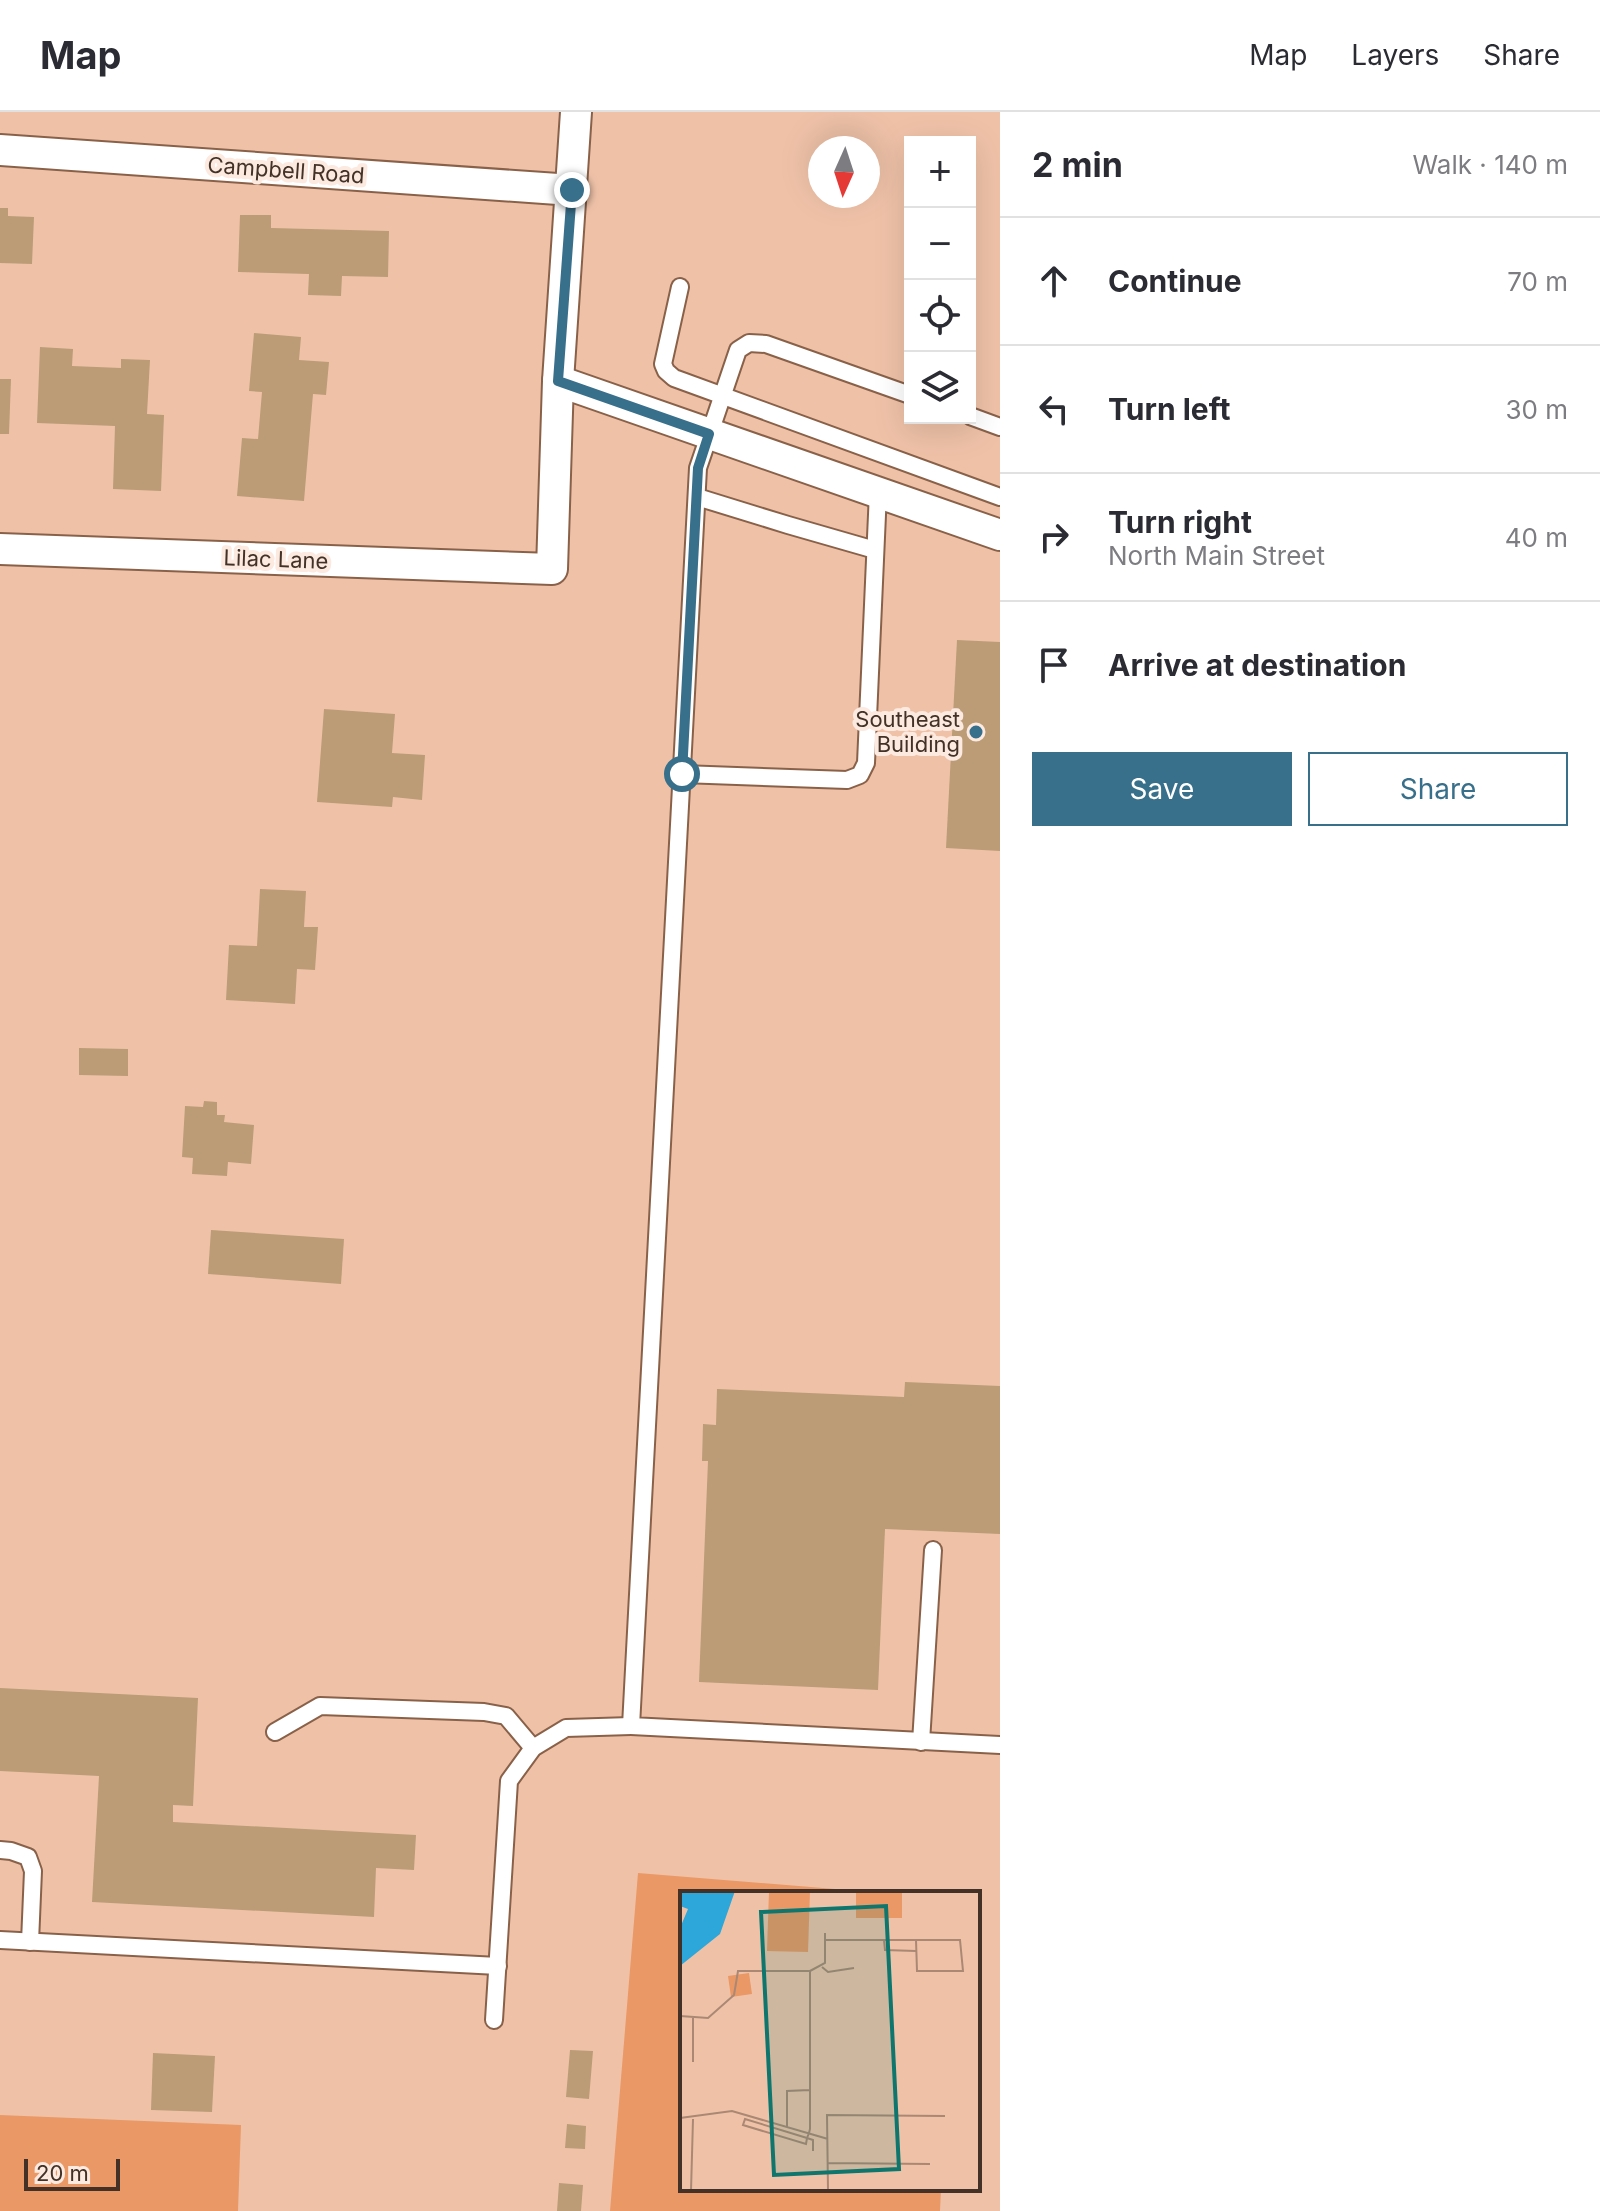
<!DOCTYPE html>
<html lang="en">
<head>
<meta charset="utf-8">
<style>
  :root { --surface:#fff; --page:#f2f2f3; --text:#2b2b33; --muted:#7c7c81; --line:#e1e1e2; --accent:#386f8a }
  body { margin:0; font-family:Inter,sans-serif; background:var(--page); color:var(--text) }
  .controls { position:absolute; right:24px; top:24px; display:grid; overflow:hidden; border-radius:0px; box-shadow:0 8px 32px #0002 }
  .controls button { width:72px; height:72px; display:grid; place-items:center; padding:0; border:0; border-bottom:2px solid var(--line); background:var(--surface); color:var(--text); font:40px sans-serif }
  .compass { position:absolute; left:808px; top:24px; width:72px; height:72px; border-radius:50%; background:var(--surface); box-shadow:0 8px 32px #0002; rotate:183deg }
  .scale { position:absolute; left:24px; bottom:20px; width:96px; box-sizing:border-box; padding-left:8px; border:4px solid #433127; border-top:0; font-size:22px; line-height:28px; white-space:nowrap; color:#433127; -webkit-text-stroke:6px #fce9df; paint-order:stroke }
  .stop { position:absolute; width:24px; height:24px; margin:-18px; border:6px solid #386f8a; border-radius:50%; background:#fff }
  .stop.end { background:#386f8a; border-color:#fff; box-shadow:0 2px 8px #0008 }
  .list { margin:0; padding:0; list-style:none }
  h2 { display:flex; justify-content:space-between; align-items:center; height:104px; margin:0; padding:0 32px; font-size:34px }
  h2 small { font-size:26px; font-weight:400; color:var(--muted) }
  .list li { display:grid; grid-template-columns:52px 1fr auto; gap:24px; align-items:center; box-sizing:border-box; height:128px; padding:0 32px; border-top:2px solid var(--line) }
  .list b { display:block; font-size:30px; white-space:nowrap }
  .list p { margin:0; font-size:26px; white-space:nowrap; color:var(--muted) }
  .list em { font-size:26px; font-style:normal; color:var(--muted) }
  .actions { display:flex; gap:16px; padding:24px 32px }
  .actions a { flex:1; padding:18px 0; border:2px solid var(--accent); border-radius:0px; text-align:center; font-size:28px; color:var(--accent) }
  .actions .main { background:var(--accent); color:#fff }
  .icon { flex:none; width:44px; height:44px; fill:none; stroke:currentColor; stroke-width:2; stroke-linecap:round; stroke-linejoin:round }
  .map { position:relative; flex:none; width:1000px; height:2099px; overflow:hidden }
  header { display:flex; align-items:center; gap:48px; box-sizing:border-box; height:112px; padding:0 40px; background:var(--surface); border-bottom:2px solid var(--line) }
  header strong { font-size:38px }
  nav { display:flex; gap:44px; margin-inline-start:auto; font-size:28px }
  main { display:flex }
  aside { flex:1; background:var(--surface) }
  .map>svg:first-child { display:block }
  .green { fill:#ea9866 }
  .building { fill:#bb9c76 }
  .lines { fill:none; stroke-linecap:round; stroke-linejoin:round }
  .service-casing { stroke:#896149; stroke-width:20 }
  .minor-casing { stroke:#896149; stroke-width:34 }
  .service { stroke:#fff; stroke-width:16 }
  .minor { stroke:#fff; stroke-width:30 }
  .route { stroke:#386f8a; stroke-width:10 }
  .poi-dot { fill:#386f8a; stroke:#fce9df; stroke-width:3 }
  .labels { text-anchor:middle; stroke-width:8; stroke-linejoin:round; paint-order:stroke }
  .street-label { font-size:22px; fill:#433127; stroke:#fce9df }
  .poi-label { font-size:22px; fill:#433127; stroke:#fce9df; text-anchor:end }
  .inset-road { fill:none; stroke:#aa8874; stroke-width:2 }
  .view { fill:#0f766e; fill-opacity:0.15; stroke:#0f766e; stroke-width:4 }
  .inset-edge { fill:none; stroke:#433127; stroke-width:4 }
</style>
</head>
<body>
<header>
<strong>Map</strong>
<nav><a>Map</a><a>Layers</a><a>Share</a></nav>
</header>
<main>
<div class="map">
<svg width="1000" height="2099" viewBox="0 0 1000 2099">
  <rect width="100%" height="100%" fill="#efc2a8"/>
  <g class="green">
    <polygon points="638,1761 884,1781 682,1781 682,2077 941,2077 940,2099 610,2099"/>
    <polygon points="0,2003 241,2013 238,2099 0,2099"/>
  </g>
  <g class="building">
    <polygon points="0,96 8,96 8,104 34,105 32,152 0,151"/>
    <polygon points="240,103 271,103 271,116 389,119 388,165 342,164 341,184 308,183 309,162 238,160"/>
    <polygon points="254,221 301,225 299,248 329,250 326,283 313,282 304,389 237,384 242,326 258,327 262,280 249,279"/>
    <polygon points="40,235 73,237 72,254 121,256 121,247 150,248 147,302 164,303 161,379 113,377 115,314 37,311"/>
    <polygon points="0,267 11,267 9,322 0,322"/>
    <polygon points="957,528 1000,530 1000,739 946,736"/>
    <polygon points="324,597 395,602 392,641 425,643 422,688 393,685 392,695 317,690"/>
    <polygon points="260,777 306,779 304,815 318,815 315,858 297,857 295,892 226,888 229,833 257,834"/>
    <polygon points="79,936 128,937 128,964 79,963"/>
    <polygon points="204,989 217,990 217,1003 225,1003 224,1010 254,1013 251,1052 228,1050 227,1064 192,1062 193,1046 182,1045 185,994 203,995"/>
    <polygon points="211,1118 344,1127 341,1172 208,1162"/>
    <polygon points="905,1270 1000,1274 1000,1422 885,1417 878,1578 699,1570 708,1349 702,1349 703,1312 716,1313 717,1277 904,1285"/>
    <polygon points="0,1576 198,1586 193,1694 173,1693 173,1710 416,1723 414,1758 376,1756 374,1805 92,1790 99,1664 0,1659"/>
    <polygon points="570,1938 593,1939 589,1987 566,1985"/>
    <polygon points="153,1941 215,1944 212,2000 151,1998"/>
    <polygon points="567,2012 586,2014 585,2037 565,2036"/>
    <polygon points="559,2071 583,2073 581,2099 557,2099"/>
  </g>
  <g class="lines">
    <defs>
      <g id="service">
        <polyline points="680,175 663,252 666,259 674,266 1000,385"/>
        <polyline points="910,283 766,232 749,231 738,238 698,356 631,1614 1000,1633"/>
        <polyline points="970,304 1000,315"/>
        <polyline points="697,385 788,413 875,438"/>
        <polyline points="682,662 847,668 860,663 866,651 878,380"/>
        <polyline points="275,1620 320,1594 484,1600 506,1604 533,1636"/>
        <polyline points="921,1630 933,1438"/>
        <polyline points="0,1738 11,1739 28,1745 33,1759 30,1830"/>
        <polyline points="0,1828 498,1854"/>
        <polyline points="494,1908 509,1669 533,1636 566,1616 631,1614"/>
      </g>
      <g id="minor">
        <polyline points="0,38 572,78"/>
        <polyline points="558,269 1000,423"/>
        <polyline points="0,437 552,457 558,269 576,0"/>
      </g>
    </defs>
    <use href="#service" class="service-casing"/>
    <use href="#minor" class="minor-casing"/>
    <use href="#service" class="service"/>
    <use href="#minor" class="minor"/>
  </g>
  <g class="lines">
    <polyline class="route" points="572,78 558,269 709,322 698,356 682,662"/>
  </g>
  <circle class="poi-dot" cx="976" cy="620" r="8"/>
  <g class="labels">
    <g class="street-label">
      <text transform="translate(286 58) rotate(4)" y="8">Campbell Road</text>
      <text transform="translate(276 447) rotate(2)" y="8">Lilac Lane</text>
    </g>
    <g class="poi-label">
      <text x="960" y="615">Southeast<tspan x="960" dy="25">Building</tspan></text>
    </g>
  </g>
  <g transform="translate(680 1779)">
    <rect width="300" height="300" fill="#efc2a8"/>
    <path d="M89 0H130L128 61 87 60ZM176 0H222V27H176ZM69 82 72 103 51 106 48 85Z" fill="#ea9866"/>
    <path d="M0 0H55L40 43 0 75V37L8 18 0 15Z" fill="#2da6da"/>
    <path class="inset-road" d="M145 49H280L283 80H237L236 49M204 49 205 59 236 60M142 76 148 81 174 77M130 80 145 72V42M0 125 28 127 54 104 58 80H130V238L129 242 127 247 126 253 63 234 65 228 127 247 133 249V260M13 171V127M0 227 52 220 148 248M107 236V200L130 199M147 272 250 273M11 300 13 228M148 300 147 224 265 225"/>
    <path class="view" d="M206 15 219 278 94 284 81 21Z"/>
    <rect width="300" height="300" class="inset-edge"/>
  </g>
</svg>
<div class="controls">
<button>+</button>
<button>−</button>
<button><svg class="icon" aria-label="locate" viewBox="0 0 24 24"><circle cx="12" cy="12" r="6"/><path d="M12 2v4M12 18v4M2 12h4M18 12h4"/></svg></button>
<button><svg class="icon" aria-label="layers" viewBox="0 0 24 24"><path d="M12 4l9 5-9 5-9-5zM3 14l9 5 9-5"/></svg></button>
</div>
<svg class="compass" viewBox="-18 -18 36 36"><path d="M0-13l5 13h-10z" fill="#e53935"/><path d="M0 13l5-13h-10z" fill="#7c7c81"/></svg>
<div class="scale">20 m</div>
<div class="stop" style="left:682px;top:662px"></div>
<div class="stop end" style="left:572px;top:78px"></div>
</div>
<aside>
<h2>2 min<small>Walk · 140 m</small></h2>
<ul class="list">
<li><svg class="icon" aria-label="ahead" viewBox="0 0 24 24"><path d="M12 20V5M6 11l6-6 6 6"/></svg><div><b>Continue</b></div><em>70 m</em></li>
<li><svg class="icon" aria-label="left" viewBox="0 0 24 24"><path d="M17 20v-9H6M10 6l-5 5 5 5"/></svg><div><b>Turn left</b></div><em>30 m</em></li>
<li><svg class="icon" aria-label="right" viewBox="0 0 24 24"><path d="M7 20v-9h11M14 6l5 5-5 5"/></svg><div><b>Turn right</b><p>North Main Street</p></div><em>40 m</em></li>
<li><svg class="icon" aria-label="arrive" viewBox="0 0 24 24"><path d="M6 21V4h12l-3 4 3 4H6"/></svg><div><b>Arrive at destination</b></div></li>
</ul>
<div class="actions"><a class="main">Save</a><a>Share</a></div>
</aside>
</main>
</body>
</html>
